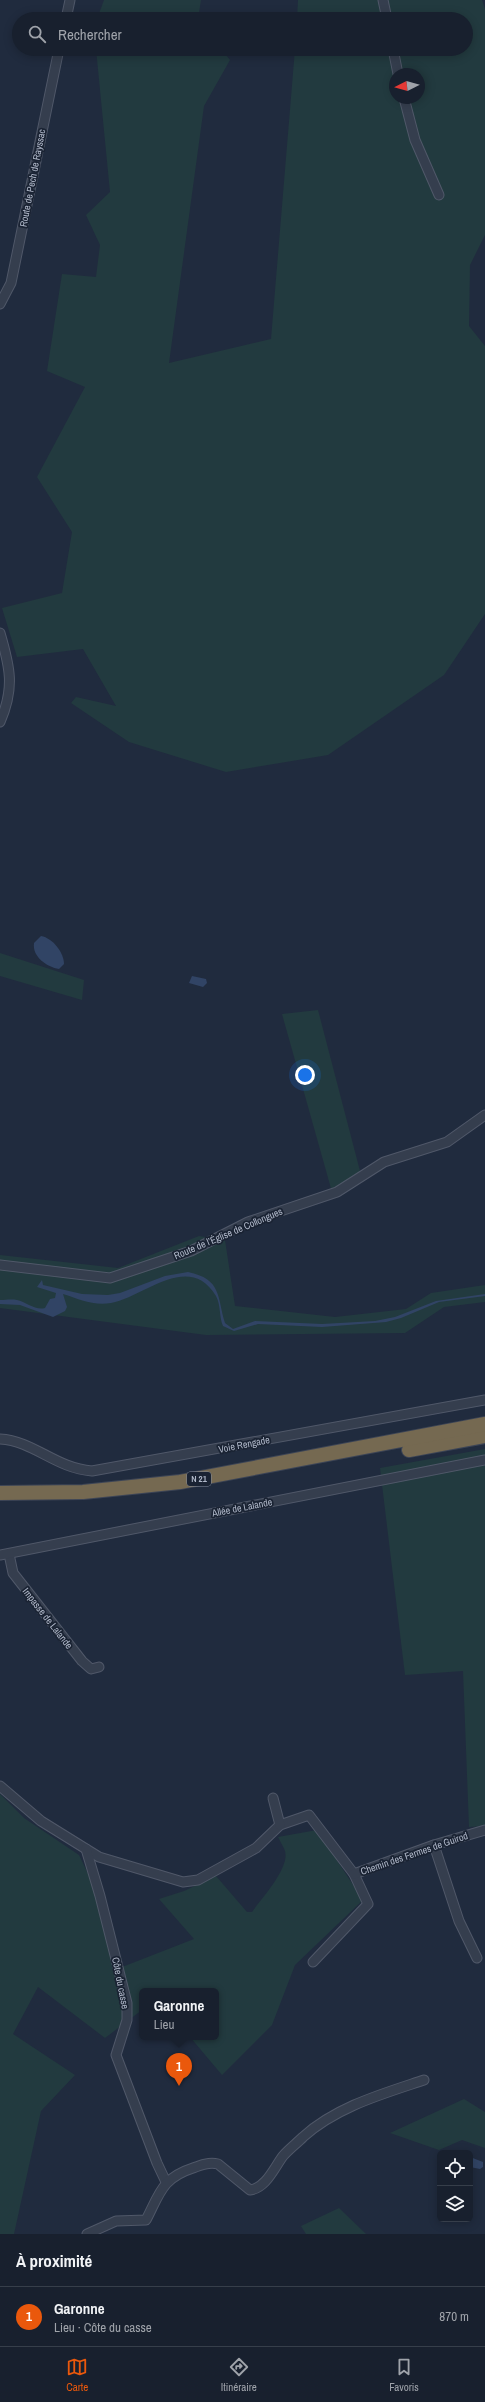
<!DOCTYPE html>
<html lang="fr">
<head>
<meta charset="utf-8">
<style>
  :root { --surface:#18202e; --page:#252d3a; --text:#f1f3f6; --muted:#9fa3aa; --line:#363e4a; --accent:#ea580c }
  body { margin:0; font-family:"Archivo Narrow",sans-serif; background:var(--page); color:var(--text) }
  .controls { position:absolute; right:12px; bottom:12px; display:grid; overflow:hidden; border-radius:6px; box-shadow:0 2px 10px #0003 }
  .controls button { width:36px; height:36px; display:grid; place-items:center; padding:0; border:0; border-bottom:1px solid var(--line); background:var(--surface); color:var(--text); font:20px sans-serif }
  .compass { position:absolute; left:389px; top:68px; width:36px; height:36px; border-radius:50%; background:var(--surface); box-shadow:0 2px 10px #0003; rotate:264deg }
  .you { position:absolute; left:305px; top:1075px; width:14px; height:14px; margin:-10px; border:3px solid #fff; border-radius:50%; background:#1a73e8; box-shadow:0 0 0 6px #1a73e833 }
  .badge { display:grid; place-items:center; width:26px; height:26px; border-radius:50%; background:var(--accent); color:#fff; font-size:13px; font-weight:700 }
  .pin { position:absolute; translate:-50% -33px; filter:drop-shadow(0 1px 2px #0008) }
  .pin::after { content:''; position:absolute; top:21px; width:14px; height:12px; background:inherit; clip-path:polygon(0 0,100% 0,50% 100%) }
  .popup { position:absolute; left:139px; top:1988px; width:80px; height:52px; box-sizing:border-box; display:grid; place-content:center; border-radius:6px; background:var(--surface); filter:drop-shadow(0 1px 3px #0005); font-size:13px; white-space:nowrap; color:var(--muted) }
  .popup b { font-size:15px; color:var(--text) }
  .popup::after { content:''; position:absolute; left:50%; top:100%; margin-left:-8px; border:8px solid transparent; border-top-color:var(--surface) }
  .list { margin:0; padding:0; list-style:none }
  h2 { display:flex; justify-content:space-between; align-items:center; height:52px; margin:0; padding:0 16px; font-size:17px }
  h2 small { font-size:13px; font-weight:400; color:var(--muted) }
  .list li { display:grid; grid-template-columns:26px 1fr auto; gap:12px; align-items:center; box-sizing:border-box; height:60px; padding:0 16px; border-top:1px solid var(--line) }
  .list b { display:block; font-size:15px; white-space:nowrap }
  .list p { margin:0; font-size:13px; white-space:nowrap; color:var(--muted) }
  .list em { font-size:13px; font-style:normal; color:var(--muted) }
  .icon { flex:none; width:22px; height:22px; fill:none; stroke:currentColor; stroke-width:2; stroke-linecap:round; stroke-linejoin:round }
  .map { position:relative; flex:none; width:485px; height:2234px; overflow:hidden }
  .search { position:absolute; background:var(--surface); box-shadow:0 2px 10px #0003; left:12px; right:12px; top:12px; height:44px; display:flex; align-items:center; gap:10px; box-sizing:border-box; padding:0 14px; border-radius:22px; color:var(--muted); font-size:15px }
  .sheet { height:112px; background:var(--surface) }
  nav { display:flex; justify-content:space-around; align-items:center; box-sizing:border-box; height:56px; border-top:1px solid var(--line); background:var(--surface); font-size:11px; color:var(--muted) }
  nav a { display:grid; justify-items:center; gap:2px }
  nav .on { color:var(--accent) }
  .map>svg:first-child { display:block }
  .green { fill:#223a3f; fill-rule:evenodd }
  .water { fill:#314465 }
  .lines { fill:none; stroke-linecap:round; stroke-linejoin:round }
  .minor-casing { stroke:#505869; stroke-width:11 }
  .highway-casing { stroke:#3d4556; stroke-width:16 }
  .minor { stroke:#353e4e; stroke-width:9 }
  .highway { stroke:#756951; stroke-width:14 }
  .labels { text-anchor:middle; stroke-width:3.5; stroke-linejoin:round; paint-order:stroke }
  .shield { fill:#1a2333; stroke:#838b9c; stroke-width:1 }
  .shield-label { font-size:9px; font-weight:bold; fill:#b0b8c9 }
  .street-label { font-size:10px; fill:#b0b8c9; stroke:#1a2333 }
</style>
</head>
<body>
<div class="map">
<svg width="485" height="2234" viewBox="0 0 485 2234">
  <rect width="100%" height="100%" fill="#202b3e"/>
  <g class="green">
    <polygon points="104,0 201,0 198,19 97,19"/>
    <path d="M298 0H482L485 9V235L470 265 469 326 485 346V614L444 675 328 755 226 772 129 742 71 703 76 697 116 706 83 649 17 657 2 608 62 593 72 532 37 477 85 387 47 371 62 274 96 277 100 245 86 215 110 192 96 49H221L230 60 204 106 169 363 271 339 295 49H466V19H297ZM395 74H419V98H395Z"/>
    <polygon points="0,953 84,980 82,1000 0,976"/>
    <polygon points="318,1010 360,1171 332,1192 282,1014"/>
    <polygon points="199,1236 225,1240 235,1306 335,1317 406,1309 431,1293 485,1285 485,1302 444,1307 405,1333 206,1335 0,1308 0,1255 118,1268"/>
    <polygon points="485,1449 485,1826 469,1827 463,1671 405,1675 380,1468"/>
    <path d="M0 1794 24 1818 79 1855 93 1884 117 1969 194 1939 159 1899 184 1891 216 1876 247 1912H252C262 1898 290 1868 285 1851 283 1846 280 1841 278 1837L317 1830 363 1900 295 1965 272 2025 222 2075 190 2037H216V1991H142V2010L105 2038 38 1987 13 2034 75 2075 41 2111 14 2234H0Z"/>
    <polygon points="464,2099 485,2112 485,2148 462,2140 439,2150 390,2133"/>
    <polygon points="339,2208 366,2234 306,2234 301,2226"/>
  </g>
  <g class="water">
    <path d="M41 936C53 938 64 953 64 964L59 969C47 967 32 957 34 943Z"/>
    <polygon points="192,976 206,979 207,983 203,987 189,983"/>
    <path d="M188 1272C222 1279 217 1297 225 1323L233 1329 255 1321 322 1324 375 1321 395 1317 436 1301 485 1294V1296L439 1302 401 1318 386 1322 322 1327 258 1324 234 1331 223 1326C219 1317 221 1305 216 1296 189 1251 144 1297 111 1303 93 1306 79 1299 63 1294L67 1307 65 1311 53 1317 20 1305 0 1304V1300C6 1300 11 1299 17 1300 26 1302 36 1311 45 1308L50 1299 55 1298 56 1293 37 1287 42 1280 43 1285 82 1294 108 1295 120 1293 165 1276Z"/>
    <polygon points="470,2157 483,2162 483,2167 480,2169 470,2167"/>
  </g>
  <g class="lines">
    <defs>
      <g id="minor">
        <polyline points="383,0 387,19"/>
        <polyline points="66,19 70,0"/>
        <polyline points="393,49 398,74"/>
        <polyline points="404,98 415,140 439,195"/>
        <polyline points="0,304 11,283 59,49"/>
        <path d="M0 633C10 667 15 688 0 722"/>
        <polyline points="0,1265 110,1278 191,1251 248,1222 337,1192 384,1162 447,1142 485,1115"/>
        <path d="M0 1439C34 1441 55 1468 92 1471L485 1400"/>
        <polyline points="9,1554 13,1573 82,1661 91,1669 99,1667"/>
        <polyline points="0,1555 485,1460"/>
        <polyline points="0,1786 41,1821 99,1857 183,1882 198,1880 256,1848 280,1825 309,1815 354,1874 368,1904 313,1962"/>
        <polyline points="273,1798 280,1825"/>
        <polyline points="434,1845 459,1921 477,1958"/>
        <polyline points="86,1849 100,1896 127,2003 127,2020 116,2055 157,2163 166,2182"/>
        <polyline points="354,1874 434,1845 485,1830"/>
        <path d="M87 2234 116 2221 146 2220C160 2193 162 2178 193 2168 201 2165 209 2162 218 2164L250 2190C266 2188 274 2168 283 2156 289 2149 296 2144 303 2137 336 2107 382 2094 424 2080"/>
      </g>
      <g id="highway">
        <polyline points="409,1450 485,1436"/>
        <polyline points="0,1493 83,1492 180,1482 485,1424"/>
      </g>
    </defs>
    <use href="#minor" class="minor-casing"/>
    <use href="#highway" class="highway-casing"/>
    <use href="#minor" class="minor"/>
    <use href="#highway" class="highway"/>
  </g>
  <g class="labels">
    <rect class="shield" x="187" y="1472" width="24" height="14" rx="3"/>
    <g class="shield-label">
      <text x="199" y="1482">N 21</text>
    </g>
    <g class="street-label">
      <text transform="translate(32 178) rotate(-79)" y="4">Route de Pech de Rayssac</text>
      <text transform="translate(228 1233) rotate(-23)" y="4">Route de l’Église de Collongues</text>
      <text transform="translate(244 1444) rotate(-11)" y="4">Voie Rengade</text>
      <text transform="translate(242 1507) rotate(-11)" y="4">Allée de Lalande</text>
      <text transform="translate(48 1618) rotate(52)" y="4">Impasse de Lalande</text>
      <text transform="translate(414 1853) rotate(-19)" y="4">Chemin des Fermes de Guirod</text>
      <text transform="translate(121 1983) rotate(79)" y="4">Côte du casse</text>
    </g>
  </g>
</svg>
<div class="controls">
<button><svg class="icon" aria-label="locate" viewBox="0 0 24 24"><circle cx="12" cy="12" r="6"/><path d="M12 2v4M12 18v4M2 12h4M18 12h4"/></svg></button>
<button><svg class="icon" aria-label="layers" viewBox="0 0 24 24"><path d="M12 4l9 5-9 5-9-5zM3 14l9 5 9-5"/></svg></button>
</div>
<svg class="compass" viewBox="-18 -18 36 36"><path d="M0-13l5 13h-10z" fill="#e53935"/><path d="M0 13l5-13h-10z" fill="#9fa3aa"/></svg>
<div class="you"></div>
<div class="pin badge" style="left:179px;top:2086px">1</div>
<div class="popup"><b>Garonne</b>Lieu</div>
<div class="search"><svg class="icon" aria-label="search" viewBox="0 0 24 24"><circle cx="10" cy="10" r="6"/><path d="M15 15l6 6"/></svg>Rechercher</div>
</div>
<section class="sheet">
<h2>À proximité<small></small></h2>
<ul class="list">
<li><span class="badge">1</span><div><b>Garonne</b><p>Lieu · Côte du casse</p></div><em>870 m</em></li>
</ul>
</section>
<nav>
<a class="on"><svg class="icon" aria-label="map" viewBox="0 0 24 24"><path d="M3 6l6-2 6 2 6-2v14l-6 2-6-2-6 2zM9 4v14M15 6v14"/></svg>Carte</a>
<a><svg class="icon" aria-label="directions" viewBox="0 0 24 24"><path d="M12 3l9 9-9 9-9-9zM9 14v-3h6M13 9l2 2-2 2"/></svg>Itinéraire</a>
<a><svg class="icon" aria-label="saved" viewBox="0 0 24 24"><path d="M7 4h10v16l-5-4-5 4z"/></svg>Favoris</a>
</nav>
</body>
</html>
